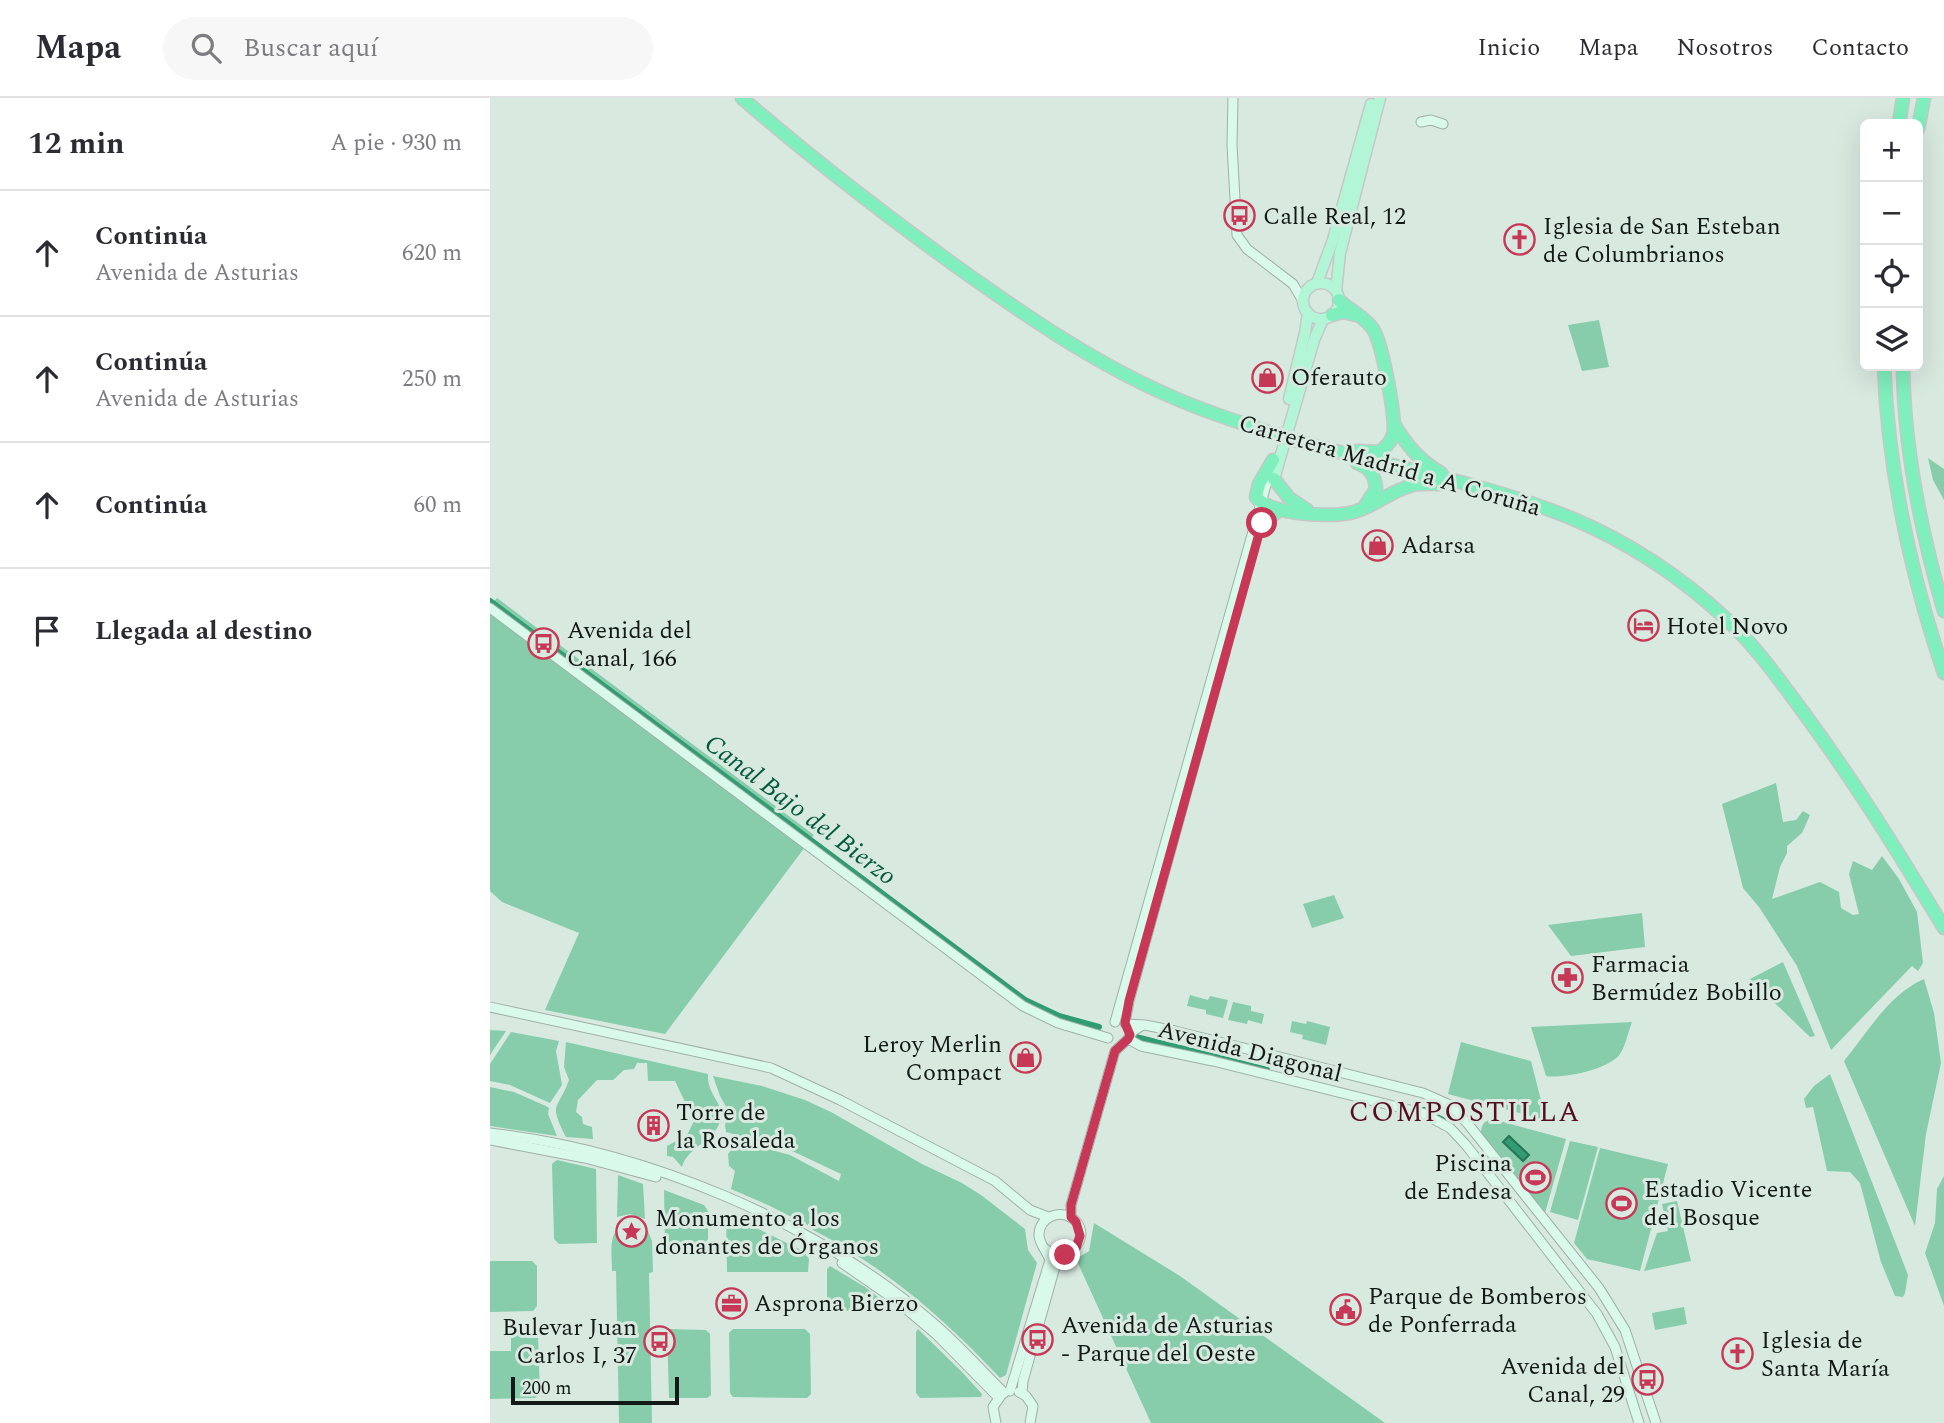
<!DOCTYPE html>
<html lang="es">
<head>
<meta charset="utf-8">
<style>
  :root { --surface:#fff; --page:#f7f7f7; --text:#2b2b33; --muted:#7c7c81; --line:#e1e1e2 }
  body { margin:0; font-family:Spectral,serif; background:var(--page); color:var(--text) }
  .controls { position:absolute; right:21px; top:21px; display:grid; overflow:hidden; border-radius:10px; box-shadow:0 7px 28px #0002 }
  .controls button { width:63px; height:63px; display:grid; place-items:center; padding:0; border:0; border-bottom:2px solid var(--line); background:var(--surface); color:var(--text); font:35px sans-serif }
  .scale { position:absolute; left:21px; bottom:18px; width:168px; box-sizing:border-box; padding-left:7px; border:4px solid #131916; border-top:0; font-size:19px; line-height:24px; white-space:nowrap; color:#131916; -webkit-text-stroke:5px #d8e9e0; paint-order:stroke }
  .stop { position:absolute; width:21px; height:21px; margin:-16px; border:5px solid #c73756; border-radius:50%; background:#fff }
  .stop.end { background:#c73756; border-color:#fff; box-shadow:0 2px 7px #0008 }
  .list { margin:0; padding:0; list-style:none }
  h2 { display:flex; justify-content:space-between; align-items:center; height:91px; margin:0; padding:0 28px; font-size:30px }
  h2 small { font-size:23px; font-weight:400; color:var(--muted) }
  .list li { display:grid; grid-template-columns:46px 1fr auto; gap:21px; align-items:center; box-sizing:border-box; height:126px; padding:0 28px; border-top:2px solid var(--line) }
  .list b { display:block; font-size:26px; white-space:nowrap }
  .list p { margin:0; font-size:23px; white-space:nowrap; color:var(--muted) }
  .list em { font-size:23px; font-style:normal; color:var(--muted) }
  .icon { flex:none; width:38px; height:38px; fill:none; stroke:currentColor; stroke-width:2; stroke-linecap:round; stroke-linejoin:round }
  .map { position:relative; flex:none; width:1454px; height:1325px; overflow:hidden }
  header { display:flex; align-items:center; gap:42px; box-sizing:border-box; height:98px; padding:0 35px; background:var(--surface); border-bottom:2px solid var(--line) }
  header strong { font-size:33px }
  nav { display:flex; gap:38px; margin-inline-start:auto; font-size:24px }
  .search { width:490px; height:63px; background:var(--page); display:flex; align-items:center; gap:18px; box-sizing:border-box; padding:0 24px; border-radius:38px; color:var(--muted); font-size:26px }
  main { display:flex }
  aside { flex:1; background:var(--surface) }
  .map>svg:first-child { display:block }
  .green { fill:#87cdab }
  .water { fill:#319b71; stroke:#287456; stroke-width:2 }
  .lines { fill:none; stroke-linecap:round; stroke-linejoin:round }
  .canal { stroke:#319b71; stroke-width:6 }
  .secondary-casing { stroke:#a0b0a8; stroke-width:11 }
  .primary-casing { stroke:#c6c8c7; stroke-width:13 }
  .highway-casing { stroke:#c6c8c7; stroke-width:15 }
  .secondary { stroke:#d9faeb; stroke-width:9 }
  .primary { stroke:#b2f6d7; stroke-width:10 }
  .highway { stroke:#7ff0bd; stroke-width:12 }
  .highway-bridge-casing { stroke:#c6c8c7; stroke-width:15; stroke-linecap:butt }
  .highway-bridge { stroke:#7ff0bd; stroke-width:12 }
  .route { stroke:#c73756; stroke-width:9 }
  .labels { text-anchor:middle; stroke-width:6; stroke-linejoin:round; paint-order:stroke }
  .poi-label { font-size:24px; fill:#131916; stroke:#d8e9e0; text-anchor:start }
  .street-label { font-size:24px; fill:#131916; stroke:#d8e9e0 }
  .water-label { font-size:26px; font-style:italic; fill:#055a3d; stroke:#d8e9e0 }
  .quarter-label { font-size:28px; letter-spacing:2px; fill:#540e1f; stroke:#d8e9e0 }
</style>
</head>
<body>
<header>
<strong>Mapa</strong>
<div class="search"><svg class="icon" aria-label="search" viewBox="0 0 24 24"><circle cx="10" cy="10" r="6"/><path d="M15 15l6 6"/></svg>Buscar aquí</div>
<nav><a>Inicio</a><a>Mapa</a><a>Nosotros</a><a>Contacto</a></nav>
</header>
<main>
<aside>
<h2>12 min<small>A pie · 930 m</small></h2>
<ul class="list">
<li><svg class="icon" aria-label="ahead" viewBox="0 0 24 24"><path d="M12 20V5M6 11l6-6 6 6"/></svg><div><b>Continúa</b><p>Avenida de Asturias</p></div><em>620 m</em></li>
<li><svg class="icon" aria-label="ahead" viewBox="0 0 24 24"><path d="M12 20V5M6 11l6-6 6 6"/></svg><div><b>Continúa</b><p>Avenida de Asturias</p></div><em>250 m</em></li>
<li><svg class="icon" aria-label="ahead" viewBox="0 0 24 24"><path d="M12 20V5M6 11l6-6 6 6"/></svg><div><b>Continúa</b></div><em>60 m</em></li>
<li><svg class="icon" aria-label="arrive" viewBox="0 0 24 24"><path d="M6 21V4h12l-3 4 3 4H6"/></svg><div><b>Llegada al destino</b></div></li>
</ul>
</aside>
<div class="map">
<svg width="1454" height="1325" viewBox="0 0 1454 1325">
  <rect width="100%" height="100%" fill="#d8e9e0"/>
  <g class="green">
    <polygon points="1109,222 1119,269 1092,273 1078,227"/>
    <polygon points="1438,360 1454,371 1454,402 1443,382"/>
    <polygon points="7,500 324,737 175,936 55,912 89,835 12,804 0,793 0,507"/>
    <polygon points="1286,685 1293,724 1306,722 1313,713 1320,717 1312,735 1297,748 1297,755 1290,769 1282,801 1330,784 1349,794 1351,810 1363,817 1369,816 1359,776 1363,763 1382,772 1392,758 1409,781 1427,814 1433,865 1428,873 1422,868 1341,952 1307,868 1269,809 1253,790 1232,706"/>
    <polygon points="844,797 854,820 822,830 813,806"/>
    <polygon points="1152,815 1155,849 1081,858 1058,827"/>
    <polygon points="1293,864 1325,938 1320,939 1260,881"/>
    <path d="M1434 881 1444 915 1451 965 1436 1036 1425 1128 1354 963C1377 935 1399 896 1434 881Z"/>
    <polygon points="700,897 718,902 720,898 738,902 733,920 716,916 716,912 697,908"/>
    <polygon points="743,904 761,908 761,913 774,916 772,926 758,922 757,926 738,922"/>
    <polygon points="802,923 816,926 817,923 840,929 836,947 812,941 813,937 800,934"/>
    <path d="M1142 924C1138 934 1136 947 1130 956 1120 971 1073 981 1056 978L1041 929Z"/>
    <polygon points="0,932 16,933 0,957"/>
    <polygon points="21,934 69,943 66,953 72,987 60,1005 20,987 0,983 0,966"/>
    <path d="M76 944 218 976C217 996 231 1002 231 1017 230 1042 197 1048 192 1069L183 1059 177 1058V1048L197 1037 204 1023 185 983H158L157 965H147L144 971 134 972 123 982H107L88 1002 86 1014 92 1019 93 1026 102 1029 103 1041 76 1039C58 1003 68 1013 79 982L74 969Z"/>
    <polygon points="971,944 1041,963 1056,1022 958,996"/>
    <polygon points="1340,976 1418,1177 1415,1195 1413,1199 1405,1198 1391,1164 1370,1085 1360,1074 1337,1073 1323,1009 1316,1010 1314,1001 1324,988"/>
    <path d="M223 978 272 988 315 1002 341 1014 432 1066 472 1085 491 1097 535 1131 538 1152 547 1165 516 1277 510 1280C455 1221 395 1169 323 1132V1130L278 1107 241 1091 245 1073 239 1068 238 1056 244 1049 255 1045 300 1057 349 1083 351 1076 298 1051 236 1034 235 1027 239 1014 230 998Z"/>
    <polygon points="0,989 24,994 56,1008 59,1010 58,1016 67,1038 0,1028"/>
    <path d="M1002 1021 1076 1041 1055 1115 991 1035C991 1027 994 1023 1002 1021Z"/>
    <polygon points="1080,1043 1108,1049 1088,1122 1060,1114"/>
    <polygon points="1110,1050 1178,1066 1150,1173 1097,1161 1084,1145"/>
    <polygon points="67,1062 106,1071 107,1145 69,1146 64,1141 62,1066"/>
    <polygon points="128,1077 153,1086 155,1121 140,1116 127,1119"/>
    <polygon points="1454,1078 1454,1208 1435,1155 1445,1125 1447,1091"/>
    <polygon points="174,1092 214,1107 218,1113 218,1141 214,1146 175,1146"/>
    <polygon points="1187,1103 1201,1163 1154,1173 1167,1135 1178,1133 1172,1106"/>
    <polygon points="240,1117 315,1154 319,1161 318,1174 237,1174 236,1120"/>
    <path d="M143 1124 158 1133 162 1143 163 1174 159 1175 162 1325H129L126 1173H122C122 1153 116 1127 143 1124Z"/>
    <polygon points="604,1125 690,1178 895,1325 661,1325 586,1161 599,1153"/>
    <polygon points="0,1163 42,1163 47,1168 47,1208 43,1213 0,1214"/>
    <polygon points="340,1168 375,1189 404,1212 343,1213 337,1209 337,1171"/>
    <polygon points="1194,1209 1197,1226 1165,1232 1162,1215"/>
    <polygon points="177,1231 216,1232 220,1236 221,1297 217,1300 179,1300"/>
    <polygon points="243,1231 315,1231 320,1236 321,1296 317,1300 243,1299 240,1295 239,1235"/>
    <polygon points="428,1231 472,1274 492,1296 491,1299 430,1300 426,1295 426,1234"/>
    <polygon points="21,1232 43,1232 48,1237 50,1296 45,1300 0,1301 0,1253 21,1253"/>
  </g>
  <polygon class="water" points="1019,1038 1039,1057 1033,1063 1013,1044"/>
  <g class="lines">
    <g class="canal">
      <polyline points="0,503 535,902 569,918 609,929"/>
      <polyline points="646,939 777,972"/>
      <polyline points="934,1012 958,1025"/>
    </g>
    <defs>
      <g id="secondary">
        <polyline points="743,0 742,47 747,137 757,151 803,186 813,203"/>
        <polyline points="931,24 941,22 953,26"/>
        <polyline points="0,510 533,908 568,925 618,940"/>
        <polyline points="0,909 281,970 350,1002 505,1083 540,1112 558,1119"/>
        <polyline points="625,924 780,373"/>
        <polyline points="635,925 639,903 735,555"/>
        <polyline points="636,926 655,927 685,933 933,995 960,1007 978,1026 1109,1190 1135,1232 1166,1325"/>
        <polyline points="638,941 651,948 723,963 932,1015 960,1030 976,1047 1107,1216 1125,1249 1149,1325"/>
        <path d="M0 1035C154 1052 325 1123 442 1224 468 1246 490 1271 514 1295"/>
        <polyline points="0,1042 95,1060 166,1079"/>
        <polyline points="581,1119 581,1107 625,953 638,941 643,933 653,927"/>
        <polyline points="352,1165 407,1203 447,1237 508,1299"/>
        <path d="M520 1293 560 1162C557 1153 549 1146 549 1137 549 1120 568 1111 582 1120 604 1135 581 1169 555 1151"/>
        <polyline points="529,1294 536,1298 543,1308 540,1325"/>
        <polyline points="532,1295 533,1283 566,1165 575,1157"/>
        <polyline points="506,1325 503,1309 512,1296"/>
      </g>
      <g id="primary">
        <polyline points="827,185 843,142 881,6"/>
        <circle cx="831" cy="203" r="18"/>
        <polyline points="846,193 850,155 890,0"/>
        <polyline points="799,301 815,235 818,215"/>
        <polyline points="784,381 824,242 833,221"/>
      </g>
      <g id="highway">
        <path d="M252 0C322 61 395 117 470 171 536 218 606 266 680 298 710 312 743 322 775 333"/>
        <polyline points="1409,26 1413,0"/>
        <polyline points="1428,31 1434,0"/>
        <path d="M849 202C859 212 875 219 883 231 892 245 907 322 903 337 901 345 895 349 890 354L867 353"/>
        <polyline points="842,217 853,214 866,217"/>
        <path d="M1394 268C1398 371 1421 477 1454 575"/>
        <path d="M1413 268C1414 350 1431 434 1454 513"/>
        <path d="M904 326C917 348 930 363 951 375"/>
        <path d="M811 344C901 369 995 385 1081 420 1138 444 1190 478 1235 520 1268 550 1293 587 1319 622 1368 689 1411 759 1454 830"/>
        <path d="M783 362 769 386 766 399C779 417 843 420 864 414 885 408 902 392 923 387 933 385 945 386 955 386"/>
        <path d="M867 365C881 370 885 378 886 391L875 408"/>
        <polyline points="784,381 799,400 817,412"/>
        <polyline points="772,425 790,412"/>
      </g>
    </defs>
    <use href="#secondary" class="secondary-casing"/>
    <use href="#primary" class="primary-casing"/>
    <use href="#highway" class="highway-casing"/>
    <use href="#secondary" class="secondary"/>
    <use href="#primary" class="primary"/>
    <use href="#highway" class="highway"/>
    <defs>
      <polyline id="highway-bridge" points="775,333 811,344"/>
    </defs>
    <use href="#highway-bridge" class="highway-bridge-casing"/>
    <use href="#highway-bridge" class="highway-bridge"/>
  </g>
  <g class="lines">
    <polyline class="route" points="575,1157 586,1150 590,1138 586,1124 581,1119 581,1107 625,953 638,941 640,937 635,925 639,903 772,425"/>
  </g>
  <defs>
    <symbol id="bus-ring" viewBox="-11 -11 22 22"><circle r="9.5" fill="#d8e9e0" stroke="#c73756" stroke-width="1.5"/><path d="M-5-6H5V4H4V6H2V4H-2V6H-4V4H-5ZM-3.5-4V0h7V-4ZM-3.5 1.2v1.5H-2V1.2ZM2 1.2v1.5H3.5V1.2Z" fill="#c73756"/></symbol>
    <symbol id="church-ring" viewBox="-11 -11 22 22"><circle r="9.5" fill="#d8e9e0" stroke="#c73756" stroke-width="1.5"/><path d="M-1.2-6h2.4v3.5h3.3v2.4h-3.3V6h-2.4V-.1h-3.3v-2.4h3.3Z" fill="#c73756"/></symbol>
    <symbol id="shop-ring" viewBox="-11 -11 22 22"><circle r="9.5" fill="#d8e9e0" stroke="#c73756" stroke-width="1.5"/><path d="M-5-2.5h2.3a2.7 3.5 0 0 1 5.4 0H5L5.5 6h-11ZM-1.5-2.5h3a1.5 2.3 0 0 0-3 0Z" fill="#c73756"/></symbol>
    <symbol id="hotel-ring" viewBox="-11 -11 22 22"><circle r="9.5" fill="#d8e9e0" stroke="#c73756" stroke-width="1.5"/><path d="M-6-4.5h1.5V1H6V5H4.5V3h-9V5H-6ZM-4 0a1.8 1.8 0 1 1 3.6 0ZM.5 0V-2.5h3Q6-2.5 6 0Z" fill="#c73756"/></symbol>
    <symbol id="pharmacy-ring" viewBox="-11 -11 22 22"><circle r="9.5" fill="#d8e9e0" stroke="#c73756" stroke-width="1.5"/><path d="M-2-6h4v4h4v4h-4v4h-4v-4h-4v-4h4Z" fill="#c73756"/></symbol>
    <symbol id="building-ring" viewBox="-11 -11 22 22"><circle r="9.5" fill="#d8e9e0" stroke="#c73756" stroke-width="1.5"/><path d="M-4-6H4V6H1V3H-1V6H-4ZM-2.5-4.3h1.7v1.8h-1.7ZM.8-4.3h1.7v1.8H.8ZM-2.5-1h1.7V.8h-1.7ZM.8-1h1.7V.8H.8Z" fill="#c73756"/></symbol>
    <symbol id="stadium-ring" viewBox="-11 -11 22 22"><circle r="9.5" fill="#d8e9e0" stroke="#c73756" stroke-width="1.5"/><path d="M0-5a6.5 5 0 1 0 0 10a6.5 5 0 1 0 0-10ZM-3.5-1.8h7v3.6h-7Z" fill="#c73756"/></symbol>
    <symbol id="sight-ring" viewBox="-11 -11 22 22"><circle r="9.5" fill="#d8e9e0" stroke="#c73756" stroke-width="1.5"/><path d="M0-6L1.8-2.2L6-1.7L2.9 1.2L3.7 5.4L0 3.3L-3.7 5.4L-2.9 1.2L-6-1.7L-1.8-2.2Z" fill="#c73756"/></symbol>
    <symbol id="office-ring" viewBox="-11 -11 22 22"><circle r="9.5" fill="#d8e9e0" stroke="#c73756" stroke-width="1.5"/><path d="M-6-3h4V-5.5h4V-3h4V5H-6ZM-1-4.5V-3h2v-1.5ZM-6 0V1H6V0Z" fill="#c73756"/></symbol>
    <symbol id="civic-ring" viewBox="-11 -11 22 22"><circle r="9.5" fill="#d8e9e0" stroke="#c73756" stroke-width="1.5"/><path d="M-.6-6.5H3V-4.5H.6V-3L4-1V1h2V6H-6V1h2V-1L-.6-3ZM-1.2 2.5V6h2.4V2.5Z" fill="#c73756"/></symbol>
  </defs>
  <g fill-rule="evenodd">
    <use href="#bus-ring" x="732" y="100" width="35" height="35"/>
    <use href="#church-ring" x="1012" y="124" width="35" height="35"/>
    <use href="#shop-ring" x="760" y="262" width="35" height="35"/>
    <use href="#shop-ring" x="870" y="430" width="35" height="35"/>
    <use href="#hotel-ring" x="1136" y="510" width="35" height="35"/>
    <use href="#bus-ring" x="36" y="528" width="35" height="35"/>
    <use href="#pharmacy-ring" x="1060" y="862" width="35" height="35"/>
    <use href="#shop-ring" x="518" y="942" width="35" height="35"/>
    <use href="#building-ring" x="146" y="1010" width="35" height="35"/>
    <use href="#stadium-ring" x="1028" y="1062" width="35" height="35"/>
    <use href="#stadium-ring" x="1114" y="1088" width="35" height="35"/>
    <use href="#sight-ring" x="124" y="1116" width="35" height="35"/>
    <use href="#office-ring" x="224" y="1188" width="35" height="35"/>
    <use href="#civic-ring" x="838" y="1194" width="35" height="35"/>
    <use href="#bus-ring" x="530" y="1224" width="35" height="35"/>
    <use href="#bus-ring" x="152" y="1226" width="35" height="35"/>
    <use href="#church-ring" x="1230" y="1238" width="35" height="35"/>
    <use href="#bus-ring" x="1140" y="1264" width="35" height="35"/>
  </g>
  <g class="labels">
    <g class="poi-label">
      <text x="773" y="126">Calle Real, 12</text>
      <text x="1053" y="136">Iglesia de San Esteban<tspan x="1053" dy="28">de Columbrianos</tspan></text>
      <text x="801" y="287">Oferauto</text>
      <text x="911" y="455">Adarsa</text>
      <text x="1176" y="536">Hotel Novo</text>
      <text x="77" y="540">Avenida del<tspan x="77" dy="28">Canal, 166</tspan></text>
      <text x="1101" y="874">Farmacia<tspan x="1101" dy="28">Bermúdez Bobillo</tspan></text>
      <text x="512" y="954" text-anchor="end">Leroy Merlin<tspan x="512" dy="28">Compact</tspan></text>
      <text x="186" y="1022">Torre de<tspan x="186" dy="28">la Rosaleda</tspan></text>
      <text x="1022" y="1073" text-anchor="end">Piscina<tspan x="1022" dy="28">de Endesa</tspan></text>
      <text x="1154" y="1099">Estadio Vicente<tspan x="1154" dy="28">del Bosque</tspan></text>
      <text x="165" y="1128">Monumento a los<tspan x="165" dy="28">donantes de Órganos</tspan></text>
      <text x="878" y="1206">Parque de Bomberos<tspan x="878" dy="28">de Ponferrada</tspan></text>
      <text x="264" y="1213">Asprona Bierzo</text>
      <text x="571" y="1235">Avenida de Asturias<tspan x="571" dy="28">- Parque del Oeste</tspan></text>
      <text x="147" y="1237" text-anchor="end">Bulevar Juan<tspan x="147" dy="28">Carlos I, 37</tspan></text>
      <text x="1271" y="1250">Iglesia de<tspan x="1271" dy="28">Santa María</tspan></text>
      <text x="1135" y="1276" text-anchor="end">Avenida del<tspan x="1135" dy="28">Canal, 29</tspan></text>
    </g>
    <g class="street-label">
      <text transform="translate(900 367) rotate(16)" y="8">Carretera Madrid a A Coruña</text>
      <text transform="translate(760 953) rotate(14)" y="8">Avenida Diagonal</text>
    </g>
    <g class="water-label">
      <text transform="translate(311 711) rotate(37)" y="9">Canal Bajo del Bierzo</text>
    </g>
    <g class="quarter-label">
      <text x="975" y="1023">COMPOSTILLA</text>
    </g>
  </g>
</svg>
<div class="controls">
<button>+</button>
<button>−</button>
<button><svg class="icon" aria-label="locate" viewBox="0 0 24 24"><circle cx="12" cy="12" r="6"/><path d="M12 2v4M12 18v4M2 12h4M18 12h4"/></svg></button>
<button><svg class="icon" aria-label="layers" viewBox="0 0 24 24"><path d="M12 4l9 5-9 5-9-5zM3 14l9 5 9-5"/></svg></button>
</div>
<div class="scale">200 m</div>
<div class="stop" style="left:772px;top:425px"></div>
<div class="stop end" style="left:575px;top:1157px"></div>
</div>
</main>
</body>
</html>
